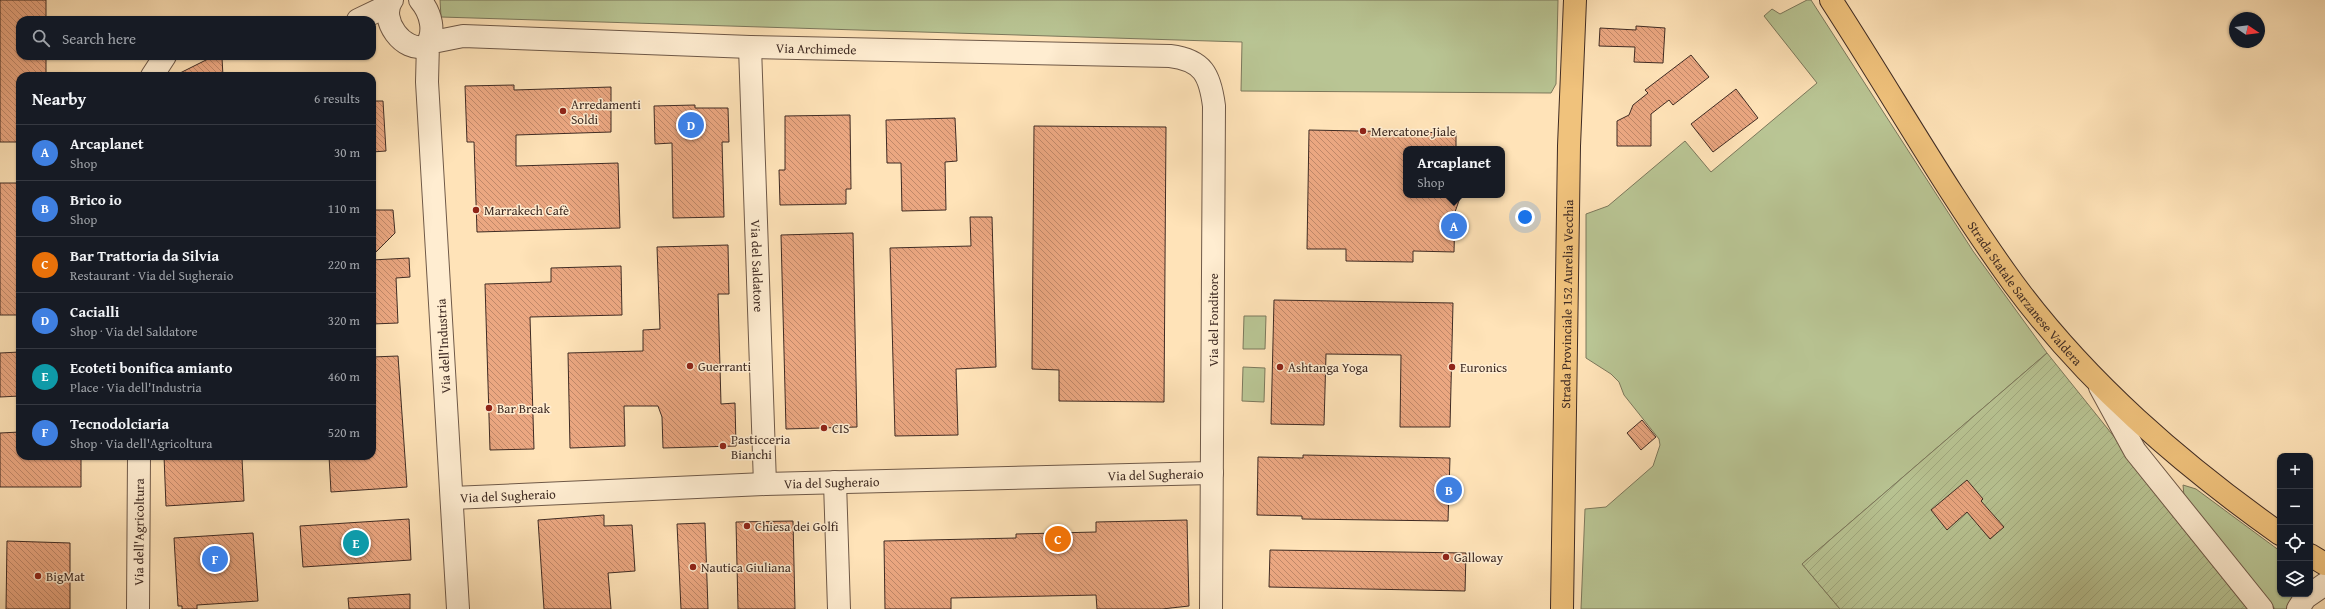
<!DOCTYPE html>
<html lang="en">
<head>
<meta charset="utf-8">
<style>
  :root { --surface:#171b24; --page:#20242c; --text:#f1f3f6; --muted:#9ea1a6; --line:#363941; --accent:#0f766e }
  body { margin:0; font-family:"Gentium Book Plus",serif; background:var(--page); color:var(--text) }
  .controls { position:absolute; right:12px; bottom:12px; display:grid; overflow:hidden; border-radius:8px; box-shadow:0 1px 3px #0004 }
  .controls button { width:36px; height:36px; display:grid; place-items:center; padding:0; border:0; border-bottom:1px solid var(--line); background:var(--surface); color:var(--text); font:20px sans-serif }
  .compass { position:absolute; left:2229px; top:12px; width:36px; height:36px; border-radius:50%; background:var(--surface); box-shadow:0 1px 3px #0004; rotate:103deg }
  .you { position:absolute; left:1525px; top:217px; width:14px; height:14px; margin:-10px; border:3px solid #fff; border-radius:50%; background:#1a73e8; box-shadow:0 0 0 6px #1a73e833 }
  .badge { display:grid; place-items:center; width:26px; height:26px; border-radius:50%; background:var(--accent); color:#fff; font-size:13px; font-weight:700 }
  .pin { position:absolute; translate:-50% -50%; border:2px solid #fff; box-shadow:0 1px 4px #0006 }
  .popup { position:absolute; left:1403px; top:146px; width:102px; height:52px; box-sizing:border-box; display:grid; place-content:center; border-radius:8px; background:var(--surface); filter:drop-shadow(0 1px 3px #0005); font-size:13px; white-space:nowrap; color:var(--muted) }
  .popup b { font-size:15px; color:var(--text) }
  .popup::after { content:''; position:absolute; left:50%; top:100%; margin-left:-8px; border:8px solid transparent; border-top-color:var(--surface) }
  .list { margin:0; padding:0; list-style:none }
  h2 { display:flex; justify-content:space-between; align-items:center; height:52px; margin:0; padding:0 16px; font-size:17px }
  h2 small { font-size:13px; font-weight:400; color:var(--muted) }
  .list li { display:grid; grid-template-columns:26px 1fr auto; gap:12px; align-items:center; box-sizing:border-box; height:56px; padding:0 16px; border-top:1px solid var(--line) }
  .list b { display:block; font-size:15px; white-space:nowrap }
  .list p { margin:0; font-size:13px; white-space:nowrap; color:var(--muted) }
  .list em { font-size:13px; font-style:normal; color:var(--muted) }
  .icon { flex:none; width:22px; height:22px; fill:none; stroke:currentColor; stroke-width:2; stroke-linecap:round; stroke-linejoin:round }
  .map { position:relative; flex:none; width:2325px; height:609px; overflow:hidden }
  .search { position:absolute; background:var(--surface); box-shadow:0 1px 3px #0004; left:16px; top:16px; width:360px; height:44px; display:flex; align-items:center; gap:10px; box-sizing:border-box; padding:0 14px; border-radius:12px; color:var(--muted); font-size:15px }
  .panel { position:absolute; background:var(--surface); box-shadow:0 1px 3px #0004; left:16px; top:72px; width:360px; height:388px; border-radius:12px }
  .map>svg:first-child { display:block }
  .grass { fill:#b9c594; stroke:#7c785c }
  .garden { fill:url(#garden-furrows); stroke:#7c785c }
  .building { fill:url(#building-back-hatch); stroke:#3f2b23 }
  .lines { fill:none; stroke-linecap:round; stroke-linejoin:round }
  .minor-casing { stroke:#6f5948; stroke-width:24 }
  .major-casing { stroke:#3f2b23; stroke-width:24 }
  .minor { stroke:#ffedd1; stroke-width:22 }
  .major { stroke:#f0c27c; stroke-width:22 }
  .poi-dot { fill:#8f2418; stroke:#ffedd1; stroke-width:1.5 }
  .labels { text-anchor:middle; stroke-width:3; stroke-linejoin:round; paint-order:stroke }
  .street-label { font-size:13px; fill:#3f2b23; stroke:#ffedd1 }
  .poi-label { font-size:13px; fill:#3f2b23; stroke:#ffedd1; text-anchor:start }
</style>
</head>
<body>
<div class="map">
<svg width="2325" height="609" viewBox="0 0 2325 609">
  <defs>
    <pattern id="garden-furrows" width="10" height="10" patternUnits="userSpaceOnUse"><rect width="10" height="10" fill="#b9c594"/><path d="M-1 1l2-2M0 10L10 0M9 11l2-2" fill="none" stroke="#a0a97f"/></pattern>
    <pattern id="building-back-hatch" width="6" height="6" patternUnits="userSpaceOnUse"><rect width="6" height="6" fill="#eba781"/><path d="M-1 5l2 2M0 0l6 6M5-1l2 2" fill="none" stroke="#c08869"/></pattern>
  </defs>
  <rect width="100%" height="100%" fill="#ffe3b8"/>
  <filter id="stains"><feTurbulence type="fractalNoise" baseFrequency=".005" numOctaves="4"/><feColorMatrix values="0 0 0 0 .2 0 0 0 0 .09 0 0 0 0 .02 0 0 0 .5 -.17"/></filter>
  <radialGradient id="worn" r=".72"><stop offset=".6" stop-color="#630" stop-opacity="0"/><stop offset="1" stop-color="#630" stop-opacity=".3"/></radialGradient>
  <g class="grass">
    <polygon points="440,0 1558,0 1556,84 1551,93 1241,91 1242,42 441,17"/>
    <polygon points="1807,0 1811,0 1973,251 2047,353 1802,564 1840,609 1581,609 1585,509 1606,507 1653,466 1660,445 1659,439 1624,395 1619,382 1611,374 1586,358 1586,214 1608,206 1685,141 1711,172 1817,83 1764,16 1772,9 1780,14"/>
    <polygon points="1244,316 1266,316 1265,349 1243,349"/>
    <polygon points="1243,367 1265,368 1264,402 1242,401"/>
    <polygon points="2183,485 2196,489 2280,551 2280,594 2301,594 2290,609 2275,609 2184,496"/>
  </g>
  <polygon class="garden" points="2047,353 2252,609 1840,609 1802,564"/>
  <g class="building">
    <polygon points="0,0 46,0 46,20 20,20 20,56 46,56 46,76 20,76 20,142 0,142"/>
    <polygon points="1636,26 1665,28 1663,63 1634,62 1635,47 1599,46 1600,28 1636,30"/>
    <polygon points="1691,55 1709,77 1673,105 1669,100 1651,114 1651,146 1617,146 1617,121 1629,115 1633,105 1648,93 1645,90"/>
    <polygon points="210,58 222,58 223,76 174,76"/>
    <polygon points="514,85 514,90 611,87 611,132 516,135 516,166 618,163 620,228 477,232 474,142 467,142 465,86"/>
    <polygon points="1736,89 1758,118 1713,152 1691,124"/>
    <polygon points="372,101 383,101 386,151 372,152"/>
    <polygon points="695,105 695,108 728,108 729,142 722,142 724,217 673,218 672,143 655,144 654,106"/>
    <polygon points="850,115 851,189 846,189 846,204 780,205 779,170 785,170 785,116"/>
    <polygon points="955,118 957,161 945,162 946,210 902,211 901,163 887,163 886,120"/>
    <polygon points="1034,126 1166,127 1164,402 1059,401 1059,370 1032,369"/>
    <polygon points="1309,130 1456,133 1456,149 1406,149 1406,195 1461,195 1455,212 1454,252 1413,251 1413,262 1346,261 1346,249 1307,249"/>
    <rect x="0" y="183" width="20" height="132"/>
    <polygon points="372,210 393,210 395,233 372,256"/>
    <polygon points="970,217 992,217 996,367 956,369 958,435 895,436 890,248 971,246"/>
    <polygon points="853,233 857,427 786,429 781,235"/>
    <polygon points="728,245 729,294 718,294 721,404 735,403 736,446 663,448 662,417 658,406 624,406 625,446 570,448 568,353 643,351 643,330 660,329 657,247"/>
    <polygon points="409,258 410,277 396,278 398,323 372,324 372,260"/>
    <polygon points="621,266 622,315 530,317 534,449 490,450 485,284 551,282 551,268"/>
    <polygon points="1274,300 1453,303 1450,427 1400,427 1401,355 1326,354 1324,425 1271,424"/>
    <polygon points="20,352 20,396 0,397 0,353"/>
    <polygon points="398,356 407,487 331,492 329,456 372,456 372,357"/>
    <polygon points="1642,420 1656,437 1641,450 1627,433"/>
    <polygon points="20,432 20,456 81,456 81,487 0,487 0,433"/>
    <polygon points="1303,455 1450,458 1448,521 1302,519 1302,516 1257,515 1258,457 1303,458"/>
    <polygon points="164,456 238,456 238,458 242,458 244,501 166,506"/>
    <polygon points="1967,480 1983,499 1981,501 2004,527 1990,539 1967,512 1947,530 1931,510"/>
    <polygon points="604,515 604,526 632,525 635,571 608,573 611,609 544,609 538,520"/>
    <polygon points="409,519 411,560 303,567 300,526"/>
    <polygon points="1187,520 1189,606 1162,609 1097,609 1096,595 951,598 951,609 885,609 884,541 1016,538 1016,534 1096,532 1096,522"/>
    <polygon points="793,521 795,609 738,609 736,522"/>
    <polygon points="705,523 708,609 681,609 677,524"/>
    <polygon points="253,533 258,601 197,605 197,609 182,609 182,606 178,606 174,538"/>
    <polygon points="7,541 70,543 70,609 6,609"/>
    <polygon points="1270,550 1466,553 1465,591 1269,587"/>
    <polygon points="410,594 410,609 349,609 348,598"/>
  </g>
  <g class="lines">
    <defs>
      <g id="minor">
        <path d="M392 0C378 19 404 54 426 46 436 32 431 13 420 0"/>
        <polyline points="358,20 383,8 391,0"/>
        <path id="s1" d="M750 47 765 484"/>
        <polyline points="152,76 165,56"/>
        <polyline points="2100,387 2135,451 2262,609"/>
        <polyline points="835,482 839,609"/>
        <path id="s2" d="M452 498 765 484 1212 473"/>
        <path id="s3" d="M138 609 139 456"/>
        <path id="s4" d="M458 609 427 82 428 43 463 36 750 47 1170 56C1203 60 1210 75 1214 106L1211 609"/>
        <polyline points="2298,609 2305,598 2325,584"/>
      </g>
      <g id="major">
        <path id="s5" d="M1831 0C1892 94 1947 192 2013 283 2086 382 2180 463 2280 534"/>
        <polyline points="2310,555 2325,564"/>
        <path id="s6" d="M1562 609 1569 146 1575 0"/>
      </g>
    </defs>
    <use href="#minor" class="minor-casing"/>
    <use href="#major" class="major-casing"/>
    <use href="#minor" class="minor"/>
    <use href="#major" class="major"/>
  </g>
  <g class="poi-dot">
    <circle cx="563" cy="111" r="4"/>
    <circle cx="1363" cy="131" r="4"/>
    <circle cx="476" cy="210" r="4"/>
    <circle cx="690" cy="366" r="4"/>
    <circle cx="1280" cy="367" r="4"/>
    <circle cx="1452" cy="367" r="4"/>
    <circle cx="489" cy="408" r="4"/>
    <circle cx="824" cy="428" r="4"/>
    <circle cx="723" cy="446" r="4"/>
    <circle cx="747" cy="526" r="4"/>
    <circle cx="1446" cy="557" r="4"/>
    <circle cx="693" cy="567" r="4"/>
    <circle cx="38" cy="576" r="4"/>
  </g>
  <g class="labels">
    <g class="street-label">
      <text dy="5" stroke="none"><textPath href="#s4" startOffset="956">Via Archimede</textPath></text>
      <text dy="5" stroke="none"><textPath href="#s1" startOffset="219">Via del Saldatore</textPath></text>
      <text dy="5" stroke="none"><textPath href="#s5" startOffset="352">Strada Statale Sarzanese Valdera</textPath></text>
      <text dy="5" stroke="none"><textPath href="#s6" startOffset="305">Strada Provinciale 152 Aurelia Vecchia</textPath></text>
      <text transform="translate(1213 320) rotate(-90)" y="5">Via del Fonditore</text>
      <text transform="translate(443 346) rotate(-93)" y="5">Via dell'Industria</text>
      <text dy="5" stroke="none"><textPath href="#s2" startOffset="704">Via del Sugheraio</textPath></text>
      <text dy="5" stroke="none"><textPath href="#s2" startOffset="380">Via del Sugheraio</textPath></text>
      <text dy="5" stroke="none"><textPath href="#s2" startOffset="56">Via del Sugheraio</textPath></text>
      <text dy="5" stroke="none"><textPath href="#s3" startOffset="77">Via dell'Agricoltura</textPath></text>
    </g>
    <g class="poi-label">
      <text x="571" y="109">Arredamenti<tspan x="571" dy="15">Soldi</tspan></text>
      <text x="1371" y="136">Mercatone Jiale</text>
      <text x="484" y="215">Marrakech Cafè</text>
      <text x="698" y="371">Guerranti</text>
      <text x="1288" y="372">Ashtanga Yoga</text>
      <text x="1460" y="372">Euronics</text>
      <text x="497" y="413">Bar Break</text>
      <text x="832" y="433">CIS</text>
      <text x="731" y="444">Pasticceria<tspan x="731" dy="15">Bianchi</tspan></text>
      <text x="755" y="531">Chiesa dei Golfi</text>
      <text x="1454" y="562">Galloway</text>
      <text x="701" y="572">Nautica Giuliana</text>
      <text x="46" y="581">BigMat</text>
    </g>
  </g>
  <rect width="100%" height="100%" filter="url(#stains)"/>
  <rect width="100%" height="100%" fill="url(#worn)"/>
</svg>
<div class="controls">
<button>+</button>
<button>−</button>
<button><svg class="icon" aria-label="locate" viewBox="0 0 24 24"><circle cx="12" cy="12" r="6"/><path d="M12 2v4M12 18v4M2 12h4M18 12h4"/></svg></button>
<button><svg class="icon" aria-label="layers" viewBox="0 0 24 24"><path d="M12 4l9 5-9 5-9-5zM3 14l9 5 9-5"/></svg></button>
</div>
<svg class="compass" viewBox="-18 -18 36 36"><path d="M0-13l5 13h-10z" fill="#e53935"/><path d="M0 13l5-13h-10z" fill="#9ea1a6"/></svg>
<div class="you"></div>
<div class="pin badge" style="left:1454px;top:226px;background:#3f7fe0">A</div>
<div class="popup"><b>Arcaplanet</b>Shop</div>
<div class="pin badge" style="left:1449px;top:490px;background:#3f7fe0">B</div>
<div class="pin badge" style="left:1058px;top:539px;background:#e8710a">C</div>
<div class="pin badge" style="left:691px;top:125px;background:#3f7fe0">D</div>
<div class="pin badge" style="left:356px;top:543px;background:#0f9aa8">E</div>
<div class="pin badge" style="left:215px;top:559px;background:#3f7fe0">F</div>
<div class="search"><svg class="icon" aria-label="search" viewBox="0 0 24 24"><circle cx="10" cy="10" r="6"/><path d="M15 15l6 6"/></svg>Search here</div>
<section class="panel">
<h2>Nearby<small>6 results</small></h2>
<ul class="list">
<li><span class="badge" style="background:#3f7fe0">A</span><div><b>Arcaplanet</b><p>Shop</p></div><em>30 m</em></li>
<li><span class="badge" style="background:#3f7fe0">B</span><div><b>Brico io</b><p>Shop</p></div><em>110 m</em></li>
<li><span class="badge" style="background:#e8710a">C</span><div><b>Bar Trattoria da Silvia</b><p>Restaurant · Via del Sugheraio</p></div><em>220 m</em></li>
<li><span class="badge" style="background:#3f7fe0">D</span><div><b>Cacialli</b><p>Shop · Via del Saldatore</p></div><em>320 m</em></li>
<li><span class="badge" style="background:#0f9aa8">E</span><div><b>Ecoteti bonifica amianto</b><p>Place · Via dell'Industria</p></div><em>460 m</em></li>
<li><span class="badge" style="background:#3f7fe0">F</span><div><b>Tecnodolciaria</b><p>Shop · Via dell'Agricoltura</p></div><em>520 m</em></li>
</ul>
</section>
</div>
</body>
</html>
